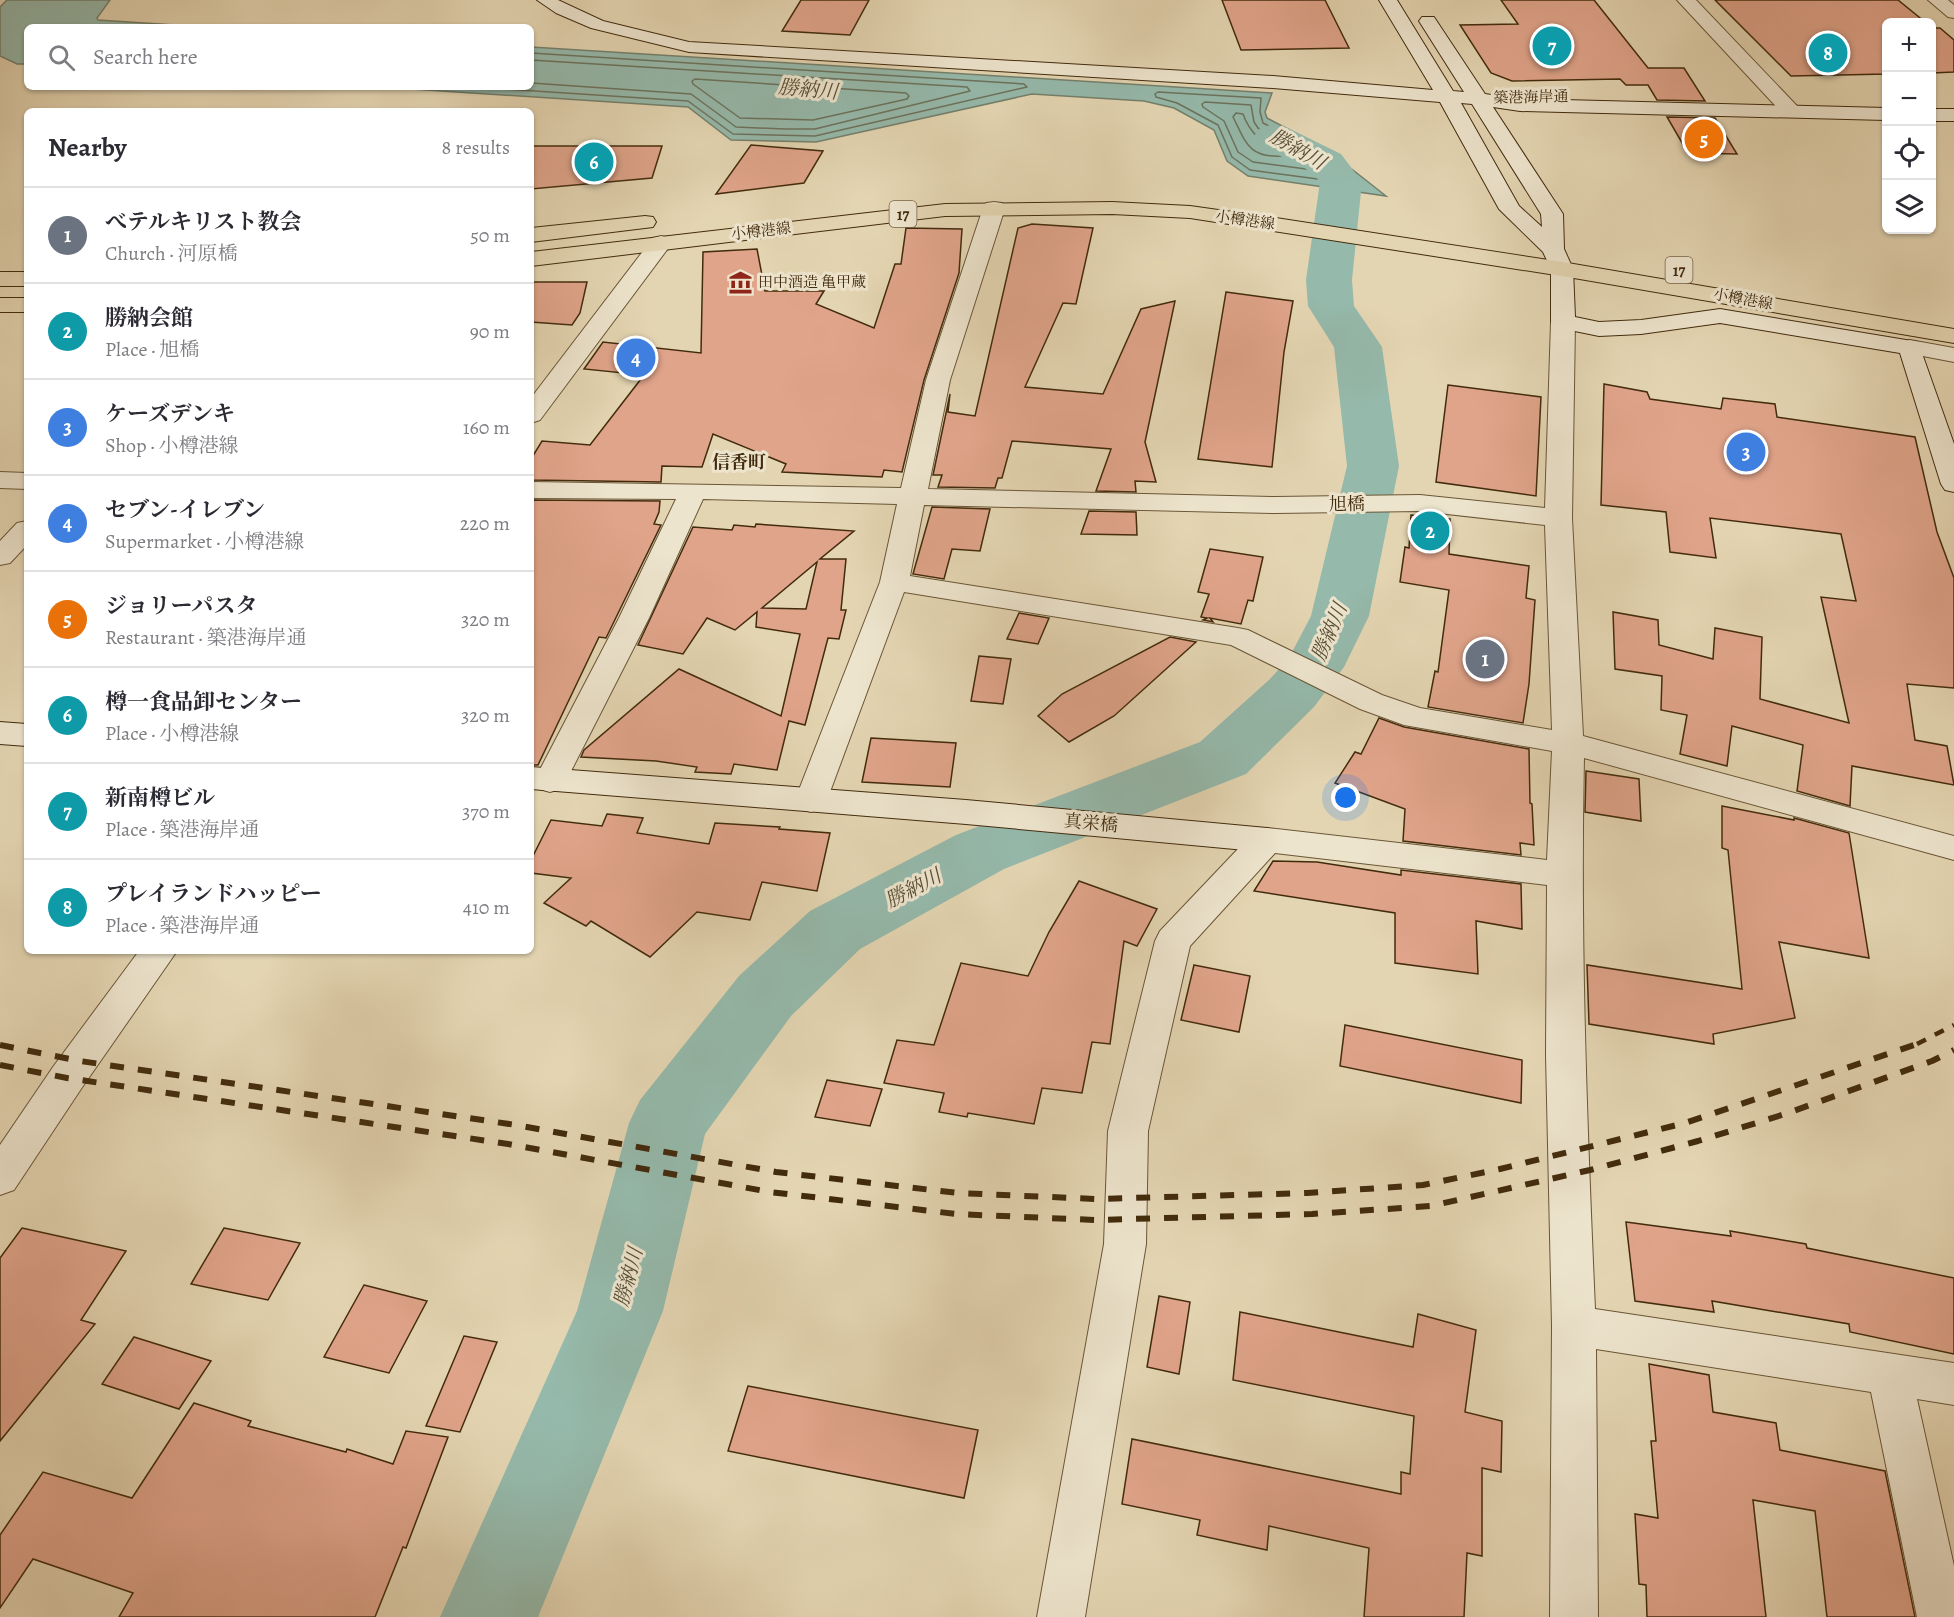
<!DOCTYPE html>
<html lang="en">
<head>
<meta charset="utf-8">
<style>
  :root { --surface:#fff; --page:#f7f7f7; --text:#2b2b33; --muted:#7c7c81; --line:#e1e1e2; --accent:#0f766e }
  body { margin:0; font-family:Alegreya,"Noto Serif JP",serif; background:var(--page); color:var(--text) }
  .controls { position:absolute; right:18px; top:18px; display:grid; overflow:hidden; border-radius:9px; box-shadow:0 2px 4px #0004 }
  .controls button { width:54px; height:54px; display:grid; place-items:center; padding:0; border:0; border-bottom:2px solid var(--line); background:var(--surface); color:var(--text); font:30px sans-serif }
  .you { position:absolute; left:1346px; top:798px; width:21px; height:21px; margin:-15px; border:4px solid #fff; border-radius:50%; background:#1a73e8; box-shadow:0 0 0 9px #1a73e833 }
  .badge { display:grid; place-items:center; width:39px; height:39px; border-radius:50%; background:var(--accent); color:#fff; font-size:20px; font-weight:700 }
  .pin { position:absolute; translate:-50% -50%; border:3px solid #fff; box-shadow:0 2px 6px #0006 }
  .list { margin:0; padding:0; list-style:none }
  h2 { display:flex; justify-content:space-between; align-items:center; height:78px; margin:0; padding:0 24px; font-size:26px }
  h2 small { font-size:20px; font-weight:400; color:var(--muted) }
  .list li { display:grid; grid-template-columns:39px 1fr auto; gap:18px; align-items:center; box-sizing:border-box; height:96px; padding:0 24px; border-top:2px solid var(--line) }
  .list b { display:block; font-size:22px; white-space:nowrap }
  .list p { margin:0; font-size:20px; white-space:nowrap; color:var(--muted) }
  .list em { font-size:20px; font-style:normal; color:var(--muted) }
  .icon { flex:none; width:33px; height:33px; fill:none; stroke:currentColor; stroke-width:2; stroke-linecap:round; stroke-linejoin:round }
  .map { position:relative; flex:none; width:1954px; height:1617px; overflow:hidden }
  .search { position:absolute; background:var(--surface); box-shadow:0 2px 4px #0004; left:24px; top:24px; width:510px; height:66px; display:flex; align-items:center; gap:15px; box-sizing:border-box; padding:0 21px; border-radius:9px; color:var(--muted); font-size:22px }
  .panel { position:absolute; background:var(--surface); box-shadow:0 2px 4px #0004; left:24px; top:108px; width:510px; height:846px; border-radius:9px }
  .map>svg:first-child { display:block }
  .water { fill:#95b9ab; stroke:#74806c; stroke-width:1.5 }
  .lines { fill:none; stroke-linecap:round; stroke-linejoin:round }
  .shore { stroke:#6c725c; stroke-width:1.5 }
  .river { fill:#95b9ab; fill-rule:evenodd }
  .building { fill:#e0a48a; stroke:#422b0d; stroke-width:1.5; fill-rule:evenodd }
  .street-casing { stroke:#6a5636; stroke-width:2 }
  .secondary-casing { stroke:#422b0d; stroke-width:2 }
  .primary-casing { stroke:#422b0d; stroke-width:2 }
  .street { fill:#ede4cd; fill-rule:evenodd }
  .secondary { fill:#ede4cd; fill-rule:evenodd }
  .primary { fill:#e4d5b2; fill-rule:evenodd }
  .rail-far1 { stroke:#422b0d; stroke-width:4.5; stroke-dasharray:10 10; stroke-linecap:butt }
  .rail { stroke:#422b0d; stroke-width:6; stroke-dasharray:14 14; stroke-linecap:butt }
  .labels { text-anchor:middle; stroke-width:6; stroke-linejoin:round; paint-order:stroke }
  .far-street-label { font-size:15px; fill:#422b0d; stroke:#ede4cd }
  .far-poi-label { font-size:15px; fill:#422b0d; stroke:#ede4cd; text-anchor:start }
  .shield { fill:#ede4cd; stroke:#756247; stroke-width:1.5 }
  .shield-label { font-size:16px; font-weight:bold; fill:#422b0d }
  .far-quarter-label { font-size:18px; font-weight:bold; fill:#422b0d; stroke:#ede4cd }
  .street-label { font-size:18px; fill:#422b0d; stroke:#ede4cd }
  .water-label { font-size:20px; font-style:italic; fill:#574e34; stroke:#ede4cd }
</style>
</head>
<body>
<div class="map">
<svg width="1954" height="1617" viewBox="0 0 1954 1617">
  <rect width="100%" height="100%" fill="#e4d5b2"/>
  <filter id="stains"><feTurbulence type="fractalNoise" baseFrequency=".00333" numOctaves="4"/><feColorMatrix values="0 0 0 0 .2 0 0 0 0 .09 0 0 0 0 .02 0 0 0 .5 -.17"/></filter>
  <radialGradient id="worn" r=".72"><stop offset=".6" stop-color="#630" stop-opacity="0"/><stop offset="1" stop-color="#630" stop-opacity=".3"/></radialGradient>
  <g class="water">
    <polygon points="7,0 110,0 97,18 98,20 206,27 27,27 27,64 17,64 0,56 0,7"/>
    <polygon points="531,47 1272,93 1265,112 1267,118 1326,149 1386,196 1248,176 1227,161 1214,130 1174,108 1144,101 1032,94 816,142 731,140 688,107 381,87 531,87"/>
  </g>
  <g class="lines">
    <g class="shore">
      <polyline points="531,60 967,87 970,91 815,129 785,129 736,127 691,94 531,83"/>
      <polygon points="695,79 906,93 909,96 907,99 813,120 740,118 693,84 692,81"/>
      <polyline points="475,87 688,101 733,134 815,136 1027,87 1024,84 531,53"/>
      <polygon points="1158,92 1261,98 1260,112 1263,123 1323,154 1355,180 1356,184 1250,170 1232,157 1218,125 1177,103 1156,97 1155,94"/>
      <polygon points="1205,102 1251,105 1254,122 1258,128 1329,169 1329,172 1253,162 1238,152 1224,121 1203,107 1202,104"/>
      <path d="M1236 113 1243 114C1250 134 1263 143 1281 152L1282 156C1249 158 1246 143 1233 117Z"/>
    </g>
    <path class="river" d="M1274 124 1288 128 1341 154 1362 182 1352 280 1354 306 1382 347 1399 466 1369 616 1344 667 1314 707 1246 774 1004 869 860 949 791 1016 705 1134 663 1311 538 1617H440L577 1311 629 1123 640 1100 739 976 810 911 956 835 1200 742 1270 679 1289 658 1311 616 1347 466 1334 347 1308 306 1306 280 1320 182C1304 159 1270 159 1254 136L1260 128Z"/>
  </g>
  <g class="building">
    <polygon points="801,0 869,0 850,35 782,31"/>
    <polygon points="1222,0 1325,0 1349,48 1241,50"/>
    <polygon points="1501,0 1594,0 1648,68 1684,68 1705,101 1657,100 1648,85 1626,85 1620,79 1512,81 1491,73 1460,25 1518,24"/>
    <polygon points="1715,0 1898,0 1925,22 1887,22 1887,74 1791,76"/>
    <polygon points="1932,28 1940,28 1954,40 1954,72 1932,73"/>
    <polygon points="1667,117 1715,118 1737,154 1688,153"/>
    <polygon points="751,145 823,151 804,183 716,194"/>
    <polygon points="531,146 662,146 652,178 531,189"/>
    <polygon points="1032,224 1093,228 1076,304 1063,303 1025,387 1103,394 1141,309 1175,301 1145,442 1156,482 1135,481 1136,492 1096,491 1111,449 1012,441 1002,478 998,478 995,488 938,487 942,475 933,475 950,394 948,412 975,416 1018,228"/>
    <polygon points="906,228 962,229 959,273 924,380 902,472 884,470 882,477 782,472 786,464 713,434 702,467 662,466 661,482 531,480 531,459 542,441 590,445 644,375 584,369 603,342 701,353 703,252 757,249 765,291 824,291 816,304 874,328 895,264 901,264"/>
    <polygon points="531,282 587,282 580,313 572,325 531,322"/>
    <polygon points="1226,292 1293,301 1284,352 1272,467 1198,459"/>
    <polygon points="1604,384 1647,392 1650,399 1721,409 1723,398 1775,404 1777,417 1915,437 1937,532 1954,578 1954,688 1907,684 1915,740 1947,746 1954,785 1852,766 1850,806 1797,791 1803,745 1732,726 1727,766 1680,754 1687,715 1661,710 1662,676 1615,669 1613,612 1658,620 1659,645 1713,659 1715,628 1762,637 1760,699 1849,723 1821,597 1856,601 1841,534 1710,518 1716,558 1670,552 1666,512 1601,505"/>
    <polygon points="1448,385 1541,397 1536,496 1436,482"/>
    <polygon points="531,500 660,501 659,512 654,524 661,525 606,638 599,637 538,765 531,765"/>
    <polygon points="932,507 990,509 980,551 952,549 944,579 913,574"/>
    <polygon points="1089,511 1136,512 1137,535 1081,534"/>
    <polygon points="1411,515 1450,519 1449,554 1529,566 1526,598 1535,600 1529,684 1523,723 1428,707 1435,671 1438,672 1449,590 1400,582 1405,547 1409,548"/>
    <path d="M756 524 854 531 820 559H846L841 610H846L839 639 828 638 805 725 789 721 777 770 734 764 731 774 695 772 697 767 656 761 581 757 584 750 679 669 781 716 800 634 756 627 757 612 735 630 707 618 683 654 638 645 693 527 732 530 734 525 755 527ZM817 562 806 609 762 608Z"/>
    <polygon points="1210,549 1263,557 1253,601 1248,600 1241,624 1210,618 1213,622 1203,620 1207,618 1201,617 1209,594 1198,592"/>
    <polygon points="1019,613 1049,618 1038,644 1007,639"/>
    <polygon points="1170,637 1196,642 1114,716 1069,742 1038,716 1062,694"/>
    <polygon points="979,656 1011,659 1003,704 971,701"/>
    <polygon points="1379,718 1404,727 1529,749 1530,803 1532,804 1534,845 1520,843 1521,855 1403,841 1405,809 1335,783 1355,752 1361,754"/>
    <polygon points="871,738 956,743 950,787 862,782"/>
    <polygon points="1586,771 1639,779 1641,821 1585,812"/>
    <polygon points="1722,806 1794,820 1794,818 1849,833 1869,958 1779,942 1795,1018 1713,1034 1714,1044 1589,1024 1587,965 1742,989 1728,850 1722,848"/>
    <polygon points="607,814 643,818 637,833 709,844 715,823 780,827 779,829 830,833 817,891 762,882 750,920 697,912 650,957 591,921 586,926 544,903 571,878 531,873 531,860 551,820 602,826"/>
    <polygon points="1273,861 1317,862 1401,875 1401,870 1521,884 1522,929 1476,921 1478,974 1395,963 1395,913 1254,891"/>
    <polygon points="1079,881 1157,909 1137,946 1124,941 1110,1044 1092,1042 1082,1093 1042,1088 1034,1124 968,1113 967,1117 939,1112 944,1093 884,1083 897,1040 934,1045 961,963 1028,976 1049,932"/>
    <polygon points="1194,965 1250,976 1239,1032 1181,1020"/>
    <polygon points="1345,1025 1522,1060 1521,1103 1340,1066"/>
    <polygon points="827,1080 882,1089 870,1126 815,1117"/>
    <polygon points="1626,1222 1731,1236 1730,1231 1806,1244 1807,1248 1954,1278 1954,1354 1850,1332 1849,1324 1712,1301 1714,1312 1635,1301"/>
    <polygon points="22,1228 126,1251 81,1320 95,1324 0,1441 0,1258"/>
    <polygon points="224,1228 300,1243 268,1300 191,1284"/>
    <polygon points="364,1285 427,1301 389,1373 324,1357"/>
    <polygon points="1159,1296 1190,1302 1179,1374 1147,1367"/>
    <polygon points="1240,1312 1413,1347 1418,1314 1476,1330 1465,1412 1502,1421 1501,1472 1482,1468 1482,1556 1467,1553 1464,1617 1364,1617 1369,1548 1269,1526 1267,1550 1197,1535 1200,1520 1122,1504 1132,1439 1401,1494 1401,1472 1410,1474 1414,1416 1233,1380"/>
    <polygon points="464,1336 497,1342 460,1432 426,1426"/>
    <polygon points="134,1337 211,1361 179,1409 102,1384"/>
    <polygon points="1649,1364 1709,1375 1713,1412 1776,1423 1780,1450 1885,1471 1915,1617 1827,1617 1815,1511 1753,1500 1766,1617 1647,1617 1646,1585 1639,1584 1635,1514 1658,1518 1651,1441 1656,1441"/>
    <polygon points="748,1386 978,1430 964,1498 728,1451"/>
    <polygon points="194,1403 251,1421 248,1426 346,1452 347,1449 393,1464 406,1431 448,1437 406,1548 403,1547 375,1617 119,1617 133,1593 33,1559 0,1608 0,1535 43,1472 132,1498"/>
  </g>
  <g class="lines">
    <defs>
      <g id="street">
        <polygon points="1677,0 1696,0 1798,107 1801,111 1798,115 1784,115"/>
        <polygon points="1928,0 1948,0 1954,5 1954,18 1948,17"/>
        <path d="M994 202 1002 203 1005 208 950 380 928 489 1275 497 1420 495 1545 508 1551 322 1555 317 1563 315 1571 317 1575 322 1572 518 1583 736 1954 836V860L1584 758C1580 942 1587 1125 1595 1309L1954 1363V1405L1917 1399 1954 1566V1617H1917L1871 1392 1596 1349 1598 1617H1550L1552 1326 1546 1055 1547 885 1275 853 1190 946 1148 1131 1146 1244 1085 1617H1037L1104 1244 1108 1131 1155 941 1160 931 1255 831 1267 828 1547 860 1552 751 1404 725 1360 709 1231 645 904 592 827 800 823 808 811 812 799 808 795 800 880 582 897 504 703 499 649 618 566 781 561 789 550 792 539 789 534 781 619 618 676 499 531 498V482L901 488 926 380 983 208 986 203ZM924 505 1275 513 1420 511 1545 525 1552 730 1420 708 1382 695 1248 630 1238 628 910 576Z"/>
        <polygon points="661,236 669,238 672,243 540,420 531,423 531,398 653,238"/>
        <polygon points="1910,340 1954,348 1954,362 1902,352 1898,347 1902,342"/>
        <polygon points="0,472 27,473 27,489 0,488"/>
        <polygon points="27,521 27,545 10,563 0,565 0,541 17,523"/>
        <polygon points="139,951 177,951 81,1089 14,1190 0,1195 0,1145 53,1067"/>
      </g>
      <g id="secondary">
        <path d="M537 0H558L603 21 689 42 1273 76 1433 90 1379 0H1397L1453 91 1464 92 1419 21 1422 17H1434L1485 94 1520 99 1886 108V120L1520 111 1493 107 1563 214 1564 249 1573 269 1575 317 1599 322 1641 320 1720 309 1918 342 1954 444V492L1945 490 1941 484 1900 353 1720 323 1641 334 1599 336 1555 327 1551 322V269L1543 252 1499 209 1440 102 1273 88 689 52 591 28 556 13ZM1461 103 1472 104 1541 214 1542 227 1519 206Z"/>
        <rect x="1932" y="109" width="22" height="12"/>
        <polygon points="0,722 27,724 27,746 0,744"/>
        <polygon points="531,767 966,800 1267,828 1279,831 1284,840 1279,849 1267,852 966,824 531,789"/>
      </g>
      <g id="primary">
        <polygon points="1112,202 1190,206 1276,218 1562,262 1954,329 1954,343 1562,276 1190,218 1112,214 945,216 531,266 531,252 945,204"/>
        <polygon points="645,216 653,217 656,222 653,227 531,242 531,228"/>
        <rect x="0" y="272" width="27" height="14"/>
        <rect x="0" y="298" width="27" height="14"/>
      </g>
    </defs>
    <use href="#street" class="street-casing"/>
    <use href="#secondary" class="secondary-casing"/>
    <use href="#primary" class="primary-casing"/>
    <use href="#street" class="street"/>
    <use href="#secondary" class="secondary"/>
    <use href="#primary" class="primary"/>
    <polyline class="rail-far1" points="1917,1044 1954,1025"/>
    <g class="rail">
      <polyline points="0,1045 80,1061 516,1125 776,1172 958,1193 1096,1199 1307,1193 1423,1185 1500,1169 1685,1123 1920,1043"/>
      <polyline points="0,1065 67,1078 508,1144 770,1192 956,1214 1095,1220 1312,1214 1431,1206 1590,1170 1698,1141 1785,1114 1932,1061 1954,1050"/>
    </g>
  </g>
  <defs>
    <symbol id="museum-bare" viewBox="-9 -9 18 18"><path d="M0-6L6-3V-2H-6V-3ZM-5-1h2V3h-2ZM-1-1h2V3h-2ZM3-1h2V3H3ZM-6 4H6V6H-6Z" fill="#8f2418" stroke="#ede4cd" stroke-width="2.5" paint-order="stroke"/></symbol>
  </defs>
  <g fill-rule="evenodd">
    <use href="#museum-bare" x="724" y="266" width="33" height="33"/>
  </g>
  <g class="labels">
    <g class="far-street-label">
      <text transform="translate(1531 97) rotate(-1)" y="5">築港海岸通</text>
      <text transform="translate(1245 220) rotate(8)" y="5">小樽港線</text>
      <text transform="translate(761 231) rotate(-7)" y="5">小樽港線</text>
      <text transform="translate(1743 299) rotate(10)" y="5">小樽港線</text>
    </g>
    <g class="far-poi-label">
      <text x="758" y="287">田中酒造 亀甲蔵</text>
    </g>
    <g class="shield">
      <rect x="889.5" y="201" width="27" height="26" rx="4.5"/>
      <rect x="1665.5" y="257" width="27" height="26" rx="4.5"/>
    </g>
    <g class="shield-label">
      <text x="903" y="220">17</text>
      <text x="1679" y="276">17</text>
    </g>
    <g class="far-quarter-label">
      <text x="739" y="468">信香町</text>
    </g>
    <g class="street-label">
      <text transform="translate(1347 504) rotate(-1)" y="6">旭橋</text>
      <text transform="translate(1091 823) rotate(5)" y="6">真栄橋</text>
    </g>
    <g class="water-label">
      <text transform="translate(808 89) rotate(5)" y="7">勝納川</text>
      <text transform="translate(1298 149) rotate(30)" y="7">勝納川</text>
      <text transform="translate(1329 632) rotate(-67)" y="7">勝納川</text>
      <text transform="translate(913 888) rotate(-28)" y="7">勝納川</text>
      <text transform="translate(628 1277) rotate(-75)" y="7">勝納川</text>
    </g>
  </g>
  <rect width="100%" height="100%" filter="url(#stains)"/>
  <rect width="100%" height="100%" fill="url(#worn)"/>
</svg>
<div class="controls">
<button>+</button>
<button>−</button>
<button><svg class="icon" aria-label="locate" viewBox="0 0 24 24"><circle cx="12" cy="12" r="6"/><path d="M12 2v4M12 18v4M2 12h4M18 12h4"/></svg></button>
<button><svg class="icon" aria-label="layers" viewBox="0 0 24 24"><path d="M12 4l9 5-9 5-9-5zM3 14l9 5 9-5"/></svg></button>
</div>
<div class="you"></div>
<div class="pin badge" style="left:1485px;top:659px;background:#6b7280">1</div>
<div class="pin badge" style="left:1430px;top:531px;background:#0f9aa8">2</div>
<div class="pin badge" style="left:1746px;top:452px;background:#3f7fe0">3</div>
<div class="pin badge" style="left:636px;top:358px;background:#3f7fe0">4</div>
<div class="pin badge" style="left:1704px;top:139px;background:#e8710a">5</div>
<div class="pin badge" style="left:594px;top:162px;background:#0f9aa8">6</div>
<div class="pin badge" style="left:1552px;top:46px;background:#0f9aa8">7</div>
<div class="pin badge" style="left:1828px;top:53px;background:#0f9aa8">8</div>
<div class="search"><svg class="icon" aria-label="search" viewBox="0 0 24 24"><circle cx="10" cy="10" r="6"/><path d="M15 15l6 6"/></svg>Search here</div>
<section class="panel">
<h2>Nearby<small>8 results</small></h2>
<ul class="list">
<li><span class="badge" style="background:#6b7280">1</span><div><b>べテルキリスト教会</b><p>Church · 河原橋</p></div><em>50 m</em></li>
<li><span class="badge" style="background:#0f9aa8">2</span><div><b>勝納会館</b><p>Place · 旭橋</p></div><em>90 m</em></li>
<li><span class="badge" style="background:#3f7fe0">3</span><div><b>ケーズデンキ</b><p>Shop · 小樽港線</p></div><em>160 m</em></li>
<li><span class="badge" style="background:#3f7fe0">4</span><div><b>セブン-イレブン</b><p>Supermarket · 小樽港線</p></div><em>220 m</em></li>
<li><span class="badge" style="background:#e8710a">5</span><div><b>ジョリーパスタ</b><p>Restaurant · 築港海岸通</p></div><em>320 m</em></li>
<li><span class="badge" style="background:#0f9aa8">6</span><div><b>樽一食品卸センター</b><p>Place · 小樽港線</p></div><em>320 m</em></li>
<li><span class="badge" style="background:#0f9aa8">7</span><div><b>新南樽ビル</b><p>Place · 築港海岸通</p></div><em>370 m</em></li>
<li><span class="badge" style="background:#0f9aa8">8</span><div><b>プレイランドハッピー</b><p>Place · 築港海岸通</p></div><em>410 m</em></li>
</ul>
</section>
</div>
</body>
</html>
